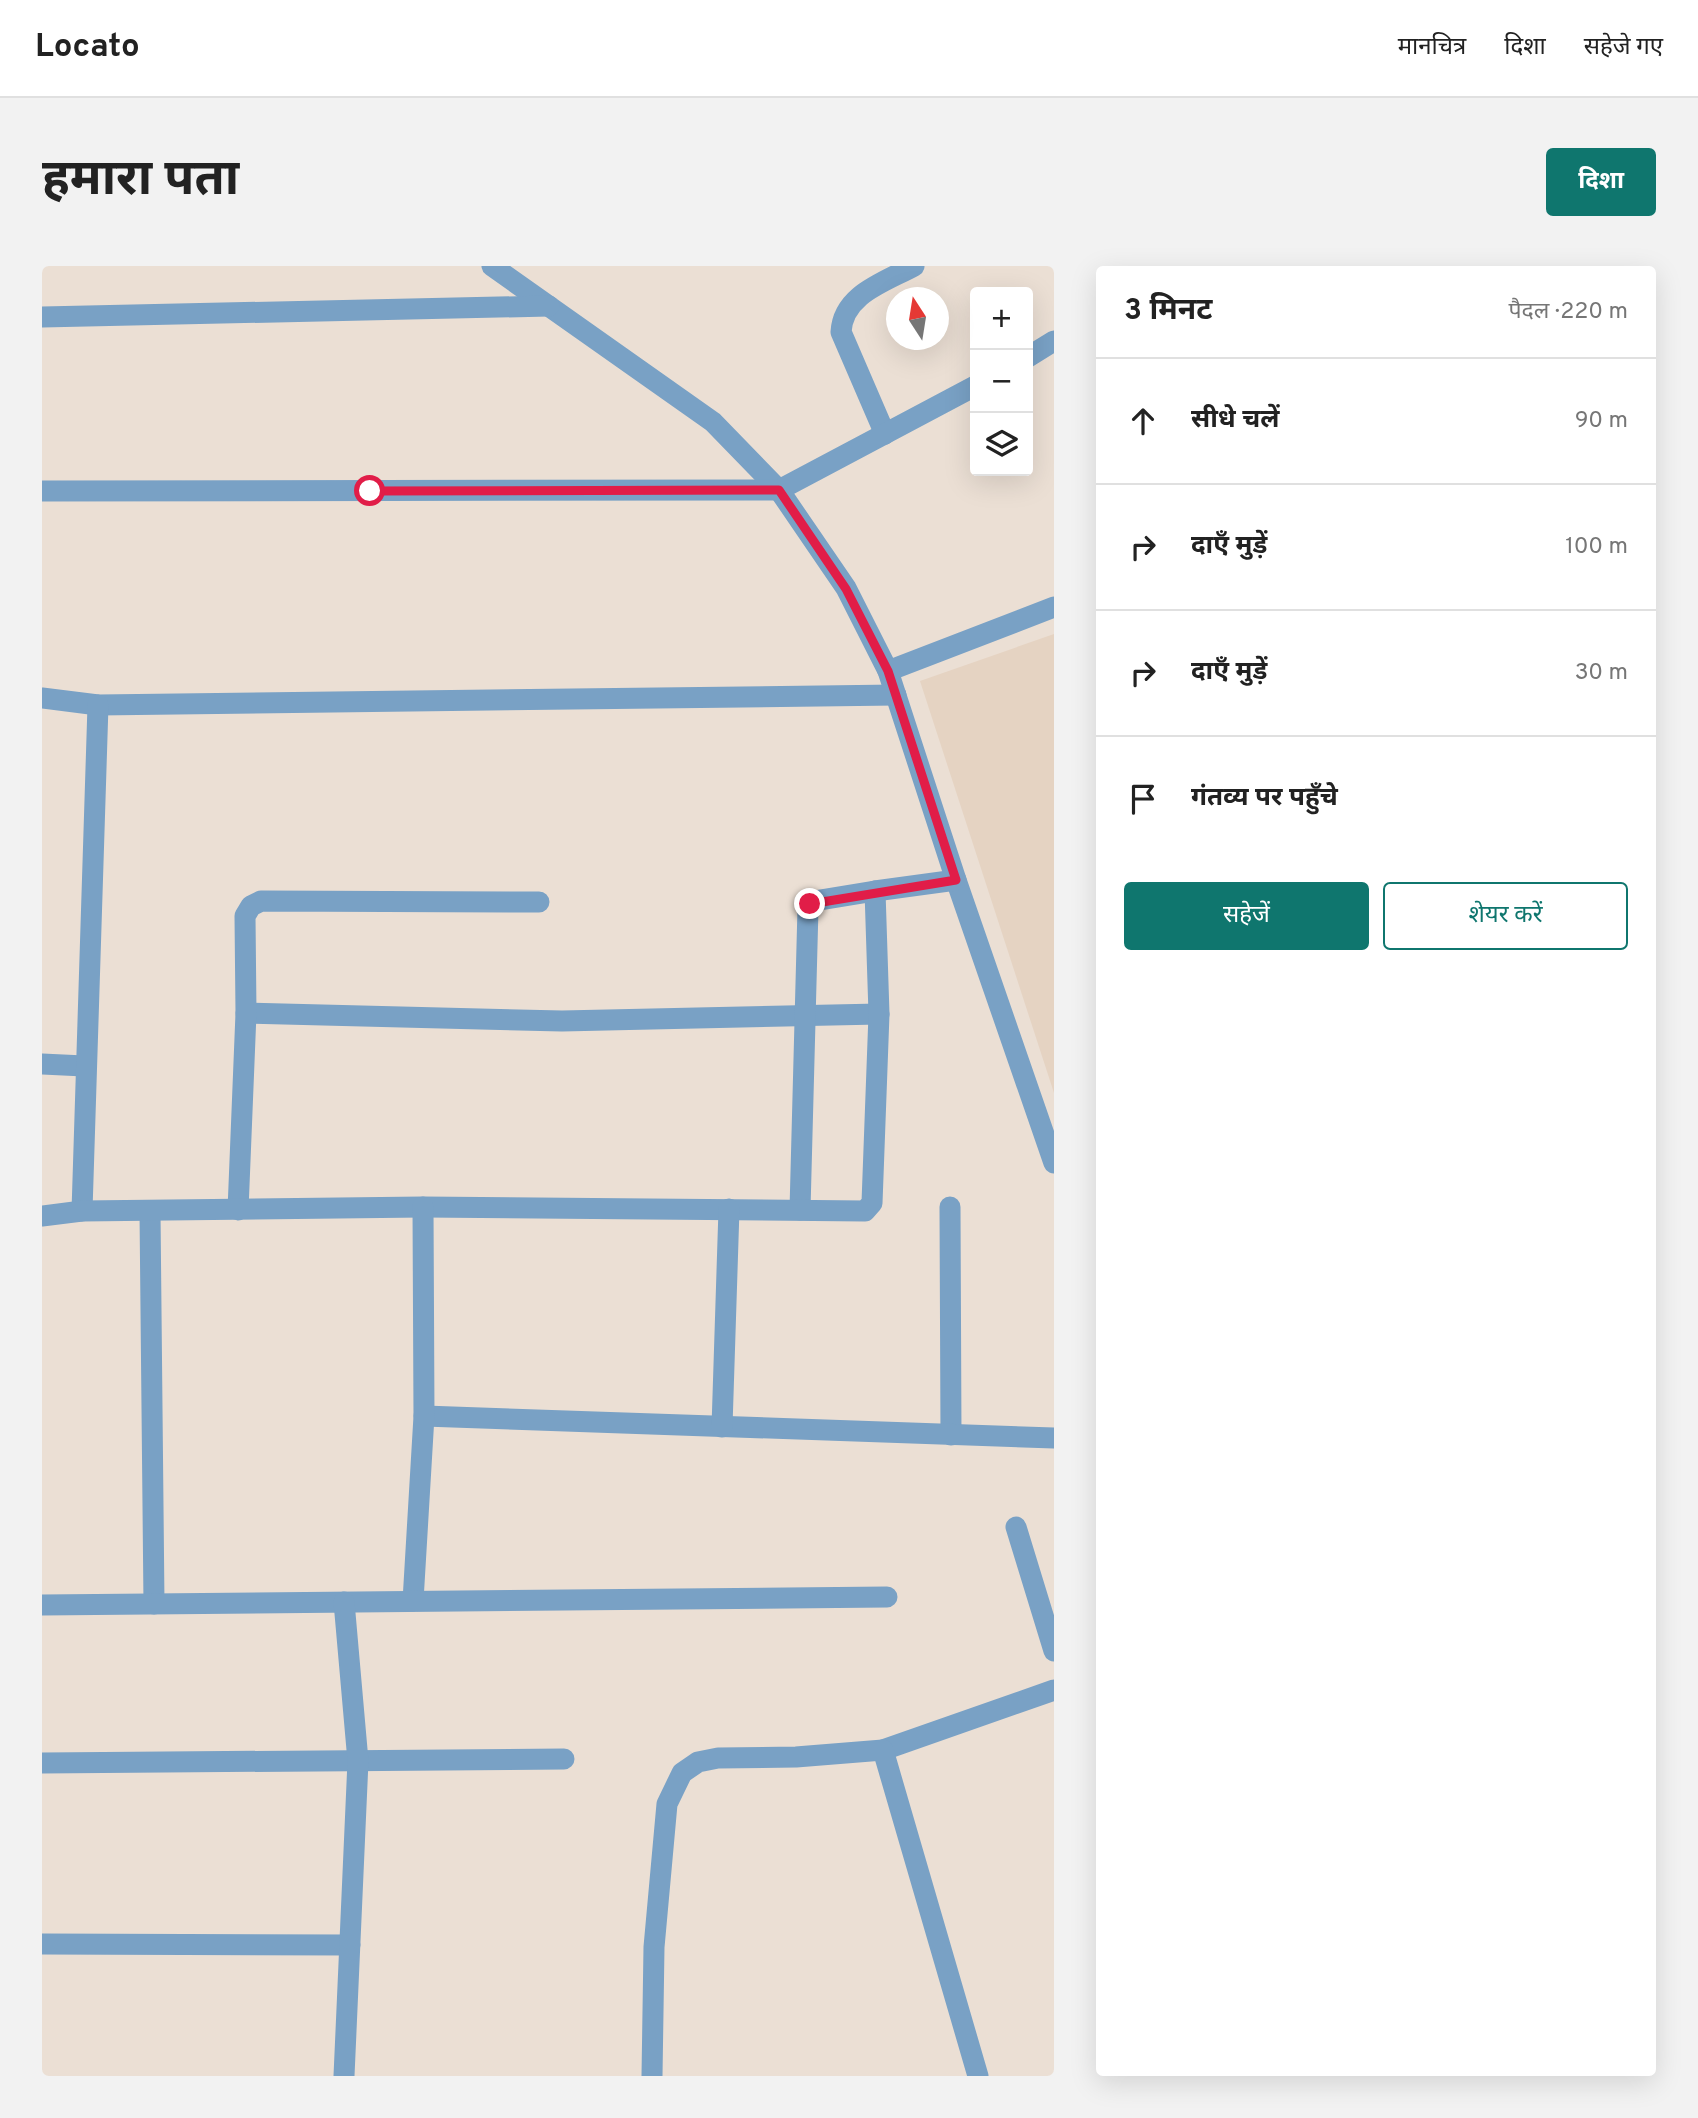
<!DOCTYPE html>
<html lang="hi">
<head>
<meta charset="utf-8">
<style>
  :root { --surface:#fff; --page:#f2f2f2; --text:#222; --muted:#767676; --line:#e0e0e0; --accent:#0f766e }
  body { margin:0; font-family:Overpass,"Noto Sans Devanagari",sans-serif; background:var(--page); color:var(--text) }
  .controls { position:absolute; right:21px; top:21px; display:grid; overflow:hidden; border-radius:7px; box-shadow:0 7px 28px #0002 }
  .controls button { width:63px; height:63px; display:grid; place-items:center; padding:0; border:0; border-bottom:2px solid var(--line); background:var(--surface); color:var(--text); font:35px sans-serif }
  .compass { position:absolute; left:844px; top:21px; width:63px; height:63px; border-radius:50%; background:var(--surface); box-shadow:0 7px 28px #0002; rotate:348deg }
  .stop { position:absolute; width:21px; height:21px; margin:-16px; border:5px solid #e11d48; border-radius:50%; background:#fff }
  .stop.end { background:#e11d48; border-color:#fff; box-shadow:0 2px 7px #0008 }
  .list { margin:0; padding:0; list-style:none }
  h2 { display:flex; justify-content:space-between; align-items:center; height:91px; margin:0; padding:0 28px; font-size:30px }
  h2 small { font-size:23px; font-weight:400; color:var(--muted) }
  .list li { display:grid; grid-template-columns:46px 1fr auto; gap:21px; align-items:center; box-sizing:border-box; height:126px; padding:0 28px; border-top:2px solid var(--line) }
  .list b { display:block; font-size:26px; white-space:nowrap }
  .list em { font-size:23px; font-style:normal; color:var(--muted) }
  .actions { display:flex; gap:14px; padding:21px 28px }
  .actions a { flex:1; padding:16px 0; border:2px solid var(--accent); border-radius:7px; text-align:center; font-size:24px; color:var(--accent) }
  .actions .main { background:var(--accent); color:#fff }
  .icon { flex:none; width:38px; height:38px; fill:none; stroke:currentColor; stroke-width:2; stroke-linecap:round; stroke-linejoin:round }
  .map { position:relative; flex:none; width:1012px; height:1810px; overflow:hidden; border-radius:7px }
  header { display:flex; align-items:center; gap:42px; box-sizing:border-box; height:98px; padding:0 35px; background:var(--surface); border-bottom:2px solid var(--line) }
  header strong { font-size:33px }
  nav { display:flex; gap:38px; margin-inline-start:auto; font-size:24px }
  .intro { display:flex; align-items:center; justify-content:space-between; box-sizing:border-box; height:168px; padding:0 42px }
  h1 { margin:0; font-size:49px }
  .button { padding:18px 32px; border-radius:7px; background:var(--accent); color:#fff; font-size:24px; font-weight:700 }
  main { display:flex; gap:42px; padding:0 42px }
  aside { flex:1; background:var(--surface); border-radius:7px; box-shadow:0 7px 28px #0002 }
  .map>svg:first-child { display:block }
  .built { fill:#e5d3c2 }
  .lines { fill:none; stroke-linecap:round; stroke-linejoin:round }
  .minor { stroke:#79a1c5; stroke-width:21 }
  .route { stroke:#e11d48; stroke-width:9 }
</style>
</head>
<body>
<header>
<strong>Locato</strong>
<nav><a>मानचित्र</a><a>दिशा</a><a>सहेजे गए</a></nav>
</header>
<div class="intro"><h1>हमारा पता</h1><a class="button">दिशा</a></div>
<main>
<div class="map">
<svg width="1012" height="1810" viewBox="0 0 1012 1810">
  <rect width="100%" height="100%" fill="#ebdfd4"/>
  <polygon class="built" points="1012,368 1012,827 878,415"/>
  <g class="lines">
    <g class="minor">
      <polyline points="450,0 671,156 737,224 804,322 846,405 914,614 1012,897"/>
      <polyline points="0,51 507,40"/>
      <polyline points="986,91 1012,75"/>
      <path d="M843 168 799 66C801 28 843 16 872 0"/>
      <polyline points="0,225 737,224 933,120"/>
      <polyline points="846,405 1012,341"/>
      <polyline points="0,432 56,439 854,429"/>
      <polyline points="204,747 520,755 837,748"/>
      <polyline points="0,798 42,800"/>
      <polyline points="908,941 909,1169"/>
      <polyline points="196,944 204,747 203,650 209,640 219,635 497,636"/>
      <polyline points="758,944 766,642 772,635 833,625"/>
      <polyline points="40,945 56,439"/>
      <polyline points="108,946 112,1338"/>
      <polyline points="0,950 40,945 381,941 823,945 830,937 837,748 833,625 914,614"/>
      <polyline points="382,1150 1012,1172"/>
      <polyline points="680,1161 687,943"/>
      <polyline points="974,1261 1012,1385"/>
      <polyline points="371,1335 382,1150 381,941"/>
      <polyline points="0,1339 845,1331"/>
      <polyline points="841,1484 1012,1424"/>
      <polyline points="0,1497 522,1493"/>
      <polyline points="0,1678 308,1679"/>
      <polyline points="302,1810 316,1495 302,1336"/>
      <polyline points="610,1810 612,1681 625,1538 640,1507 656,1496 676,1492 754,1491 841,1484 936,1810"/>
    </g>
  </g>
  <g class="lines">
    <polyline class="route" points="328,225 737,224 804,323 846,405 914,614 768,638"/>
  </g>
</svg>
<div class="controls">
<button>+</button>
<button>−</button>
<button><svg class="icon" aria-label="layers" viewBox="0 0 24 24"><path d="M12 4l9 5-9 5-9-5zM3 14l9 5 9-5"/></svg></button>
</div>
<svg class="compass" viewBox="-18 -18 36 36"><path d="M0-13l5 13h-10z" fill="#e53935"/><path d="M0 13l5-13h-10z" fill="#767676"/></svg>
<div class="stop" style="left:328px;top:225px"></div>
<div class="stop end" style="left:768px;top:638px"></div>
</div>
<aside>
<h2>3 मिनट<small>पैदल · 220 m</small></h2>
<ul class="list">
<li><svg class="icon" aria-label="ahead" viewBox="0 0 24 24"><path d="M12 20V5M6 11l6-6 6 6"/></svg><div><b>सीधे चलें</b></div><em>90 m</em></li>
<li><svg class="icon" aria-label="right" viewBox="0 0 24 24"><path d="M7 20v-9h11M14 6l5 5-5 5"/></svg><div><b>दाएँ मुड़ें</b></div><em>100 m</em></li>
<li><svg class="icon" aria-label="right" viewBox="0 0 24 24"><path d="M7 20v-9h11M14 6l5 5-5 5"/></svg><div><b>दाएँ मुड़ें</b></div><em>30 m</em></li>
<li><svg class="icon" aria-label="arrive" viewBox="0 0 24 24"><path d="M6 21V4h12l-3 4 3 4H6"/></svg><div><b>गंतव्य पर पहुँचे</b></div></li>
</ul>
<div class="actions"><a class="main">सहेजें</a><a>शेयर करें</a></div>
</aside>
</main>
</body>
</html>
